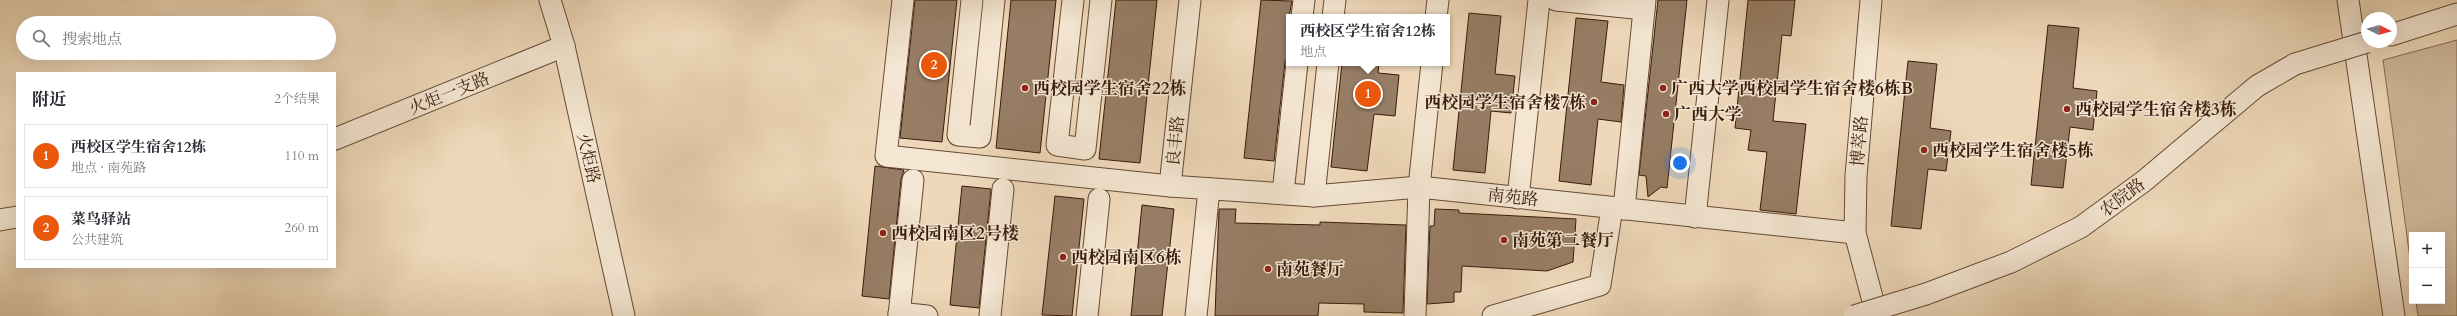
<!DOCTYPE html>
<html lang="zh">
<head>
<meta charset="utf-8">
<style>
  :root { --surface:#fff; --page:#f7f7f7; --text:#2b2b33; --muted:#7c7c81; --line:#e1e1e2; --accent:#ea580c }
  body { margin:0; font-family:Cardo,"Noto Serif SC",serif; background:var(--page); color:var(--text) }
  .controls { position:absolute; right:12px; bottom:12px; display:grid; overflow:hidden; border-radius:0px; box-shadow:0 4px 16px #0002 }
  .controls button { width:36px; height:36px; display:grid; place-items:center; padding:0; border:0; border-bottom:1px solid var(--line); background:var(--surface); color:var(--text); font:20px sans-serif }
  .compass { position:absolute; left:2361px; top:12px; width:36px; height:36px; border-radius:50%; background:var(--surface); box-shadow:0 4px 16px #0002; rotate:96deg }
  .you { position:absolute; left:1680px; top:163px; width:14px; height:14px; margin:-10px; border:3px solid #fff; border-radius:50%; background:#1a73e8; box-shadow:0 0 0 6px #1a73e833 }
  .badge { display:grid; place-items:center; width:26px; height:26px; border-radius:50%; background:var(--accent); color:#fff; font-size:13px; font-weight:700 }
  .pin { position:absolute; translate:-50% -50%; border:2px solid #fff; box-shadow:0 1px 4px #0006 }
  .popup { position:absolute; left:1286px; top:14px; width:164px; height:52px; box-sizing:border-box; display:grid; place-content:center; border-radius:0px; background:var(--surface); filter:drop-shadow(0 1px 3px #0005); font-size:13px; white-space:nowrap; color:var(--muted) }
  .popup b { font-size:15px; color:var(--text) }
  .popup::after { content:''; position:absolute; left:50%; top:100%; margin-left:-8px; border:8px solid transparent; border-top-color:var(--surface) }
  .list { margin:0; padding:0; list-style:none }
  h2 { display:flex; justify-content:space-between; align-items:center; height:52px; margin:0; padding:0 16px; font-size:17px }
  h2 small { font-size:13px; font-weight:400; color:var(--muted) }
  .list li { display:grid; grid-template-columns:26px 1fr auto; gap:12px; align-items:center; box-sizing:border-box; height:64px; margin:0 8px 8px; padding:0 8px; border:1px solid var(--line); border-radius:0px }
  .list b { display:block; font-size:15px; white-space:nowrap }
  .list p { margin:0; font-size:13px; white-space:nowrap; color:var(--muted) }
  .list em { font-size:13px; font-style:normal; color:var(--muted) }
  .icon { flex:none; width:22px; height:22px; fill:none; stroke:currentColor; stroke-width:2; stroke-linecap:round; stroke-linejoin:round }
  .map { position:relative; flex:none; width:2457px; height:316px; overflow:hidden }
  .search { position:absolute; background:var(--surface); box-shadow:0 4px 16px #0002; left:16px; top:16px; width:320px; height:44px; display:flex; align-items:center; gap:10px; box-sizing:border-box; padding:0 14px; border-radius:22px; color:var(--muted); font-size:15px }
  .panel { position:absolute; background:var(--surface); box-shadow:0 4px 16px #0002; left:16px; top:72px; width:320px; height:196px; border-radius:0px }
  .map>svg:first-child { display:block }
  .green { fill:#cfb89b; stroke:#846a53 }
  .building { fill:#977d65; stroke:#391b0b }
  .lines { fill:none; stroke-linecap:round; stroke-linejoin:round }
  .minor-casing { stroke:#664a36; stroke-width:23 }
  .minor { stroke:#f4e6d2; stroke-width:21 }
  .minor-bridge-casing { stroke:#664a36; stroke-width:23; stroke-linecap:butt }
  .minor-bridge { stroke:#f4e6d2; stroke-width:21 }
  .poi-dot { fill:#8f2418; stroke:#f4e6d2; stroke-width:1.5 }
  .labels { text-anchor:middle; stroke-width:3; stroke-linejoin:round; paint-order:stroke }
  .poi-label { font-size:17px; font-weight:bold; fill:#391b0b; stroke:#f4e6d2; text-anchor:start }
  .street-label { font-size:17px; fill:#391b0b; stroke:#f4e6d2 }
</style>
</head>
<body>
<div class="map">
<svg width="2457" height="316" viewBox="0 0 2457 316">
  <rect width="100%" height="100%" fill="#eed8b9"/>
  <filter id="stains"><feTurbulence type="fractalNoise" baseFrequency=".005" numOctaves="4"/><feColorMatrix values="0 0 0 0 .2 0 0 0 0 .09 0 0 0 0 .02 0 0 0 .5 -.17"/></filter>
  <radialGradient id="worn" r=".72"><stop offset=".6" stop-color="#630" stop-opacity="0"/><stop offset="1" stop-color="#630" stop-opacity=".3"/></radialGradient>
  <polygon class="green" points="2457,40 2457,316 2418,316 2416,301 2442,301 2442,235 2412,235 2412,273 2383,60"/>
  <g class="building">
    <polygon points="915,0 957,0 942,142 900,138"/>
    <polygon points="1011,0 1056,0 1040,153 996,148"/>
    <polygon points="1116,0 1157,0 1140,163 1099,159"/>
    <polygon points="1261,0 1292,1 1289,17 1289,54 1285,62 1274,161 1244,158"/>
    <polygon points="1658,0 1687,0 1667,188 1661,187 1648,197 1646,176 1639,175"/>
    <polygon points="1748,0 1795,0 1791,36 1782,35 1773,121 1806,124 1796,214 1760,210 1767,152 1748,150 1751,130 1735,128"/>
    <polygon points="1469,13 1501,16 1495,74 1515,76 1511,113 1491,111 1485,173 1453,170"/>
    <polygon points="1576,18 1608,21 1601,82 1624,85 1621,122 1598,119 1591,185 1559,181"/>
    <polygon points="2048,25 2079,28 2073,88 2097,91 2093,130 2070,127 2063,188 2031,185"/>
    <polygon points="1908,61 1937,64 1930,128 1951,131 1946,171 1928,169 1921,229 1891,226"/>
    <polygon points="1342,63 1379,63 1378,73 1399,75 1395,116 1374,114 1367,171 1331,167"/>
    <polygon points="875,166 904,170 901,179 889,299 862,296"/>
    <polygon points="962,186 991,189 979,308 950,305"/>
    <polygon points="1055,196 1084,199 1072,316 1042,315"/>
    <polygon points="1142,205 1174,209 1162,316 1131,316"/>
    <polygon points="1219,209 1236,209 1235,223 1320,225 1320,222 1406,225 1403,313 1364,312 1364,304 1319,303 1318,316 1215,316"/>
    <polygon points="1435,209 1459,210 1459,213 1576,219 1573,262 1547,271 1462,266 1461,292 1454,292 1454,302 1427,304 1430,226 1434,226"/>
  </g>
  <g class="lines">
    <defs>
      <g id="minor">
        <polyline points="550,0 564,46 624,316"/>
        <polyline points="903,0 886,156 1170,186 1314,196 1419,187 1855,233"/>
        <polyline points="972,0 958,135 980,137 994,0"/>
        <polyline points="1073,0 1057,145 1085,149 1101,0"/>
        <polyline points="1556,0 1644,9"/>
        <polyline points="1871,0 1856,176 1855,233 1877,316"/>
        <polyline points="2348,0 2394,316"/>
        <polyline points="1302,17 1304,0"/>
        <polyline points="1333,17 1335,0"/>
        <polyline points="1436,17 1438,0"/>
        <polyline points="2391,35 2457,14"/>
        <polyline points="335,139 564,46"/>
        <polyline points="1170,186 1190,0"/>
        <polyline points="1283,193 1297,63"/>
        <polyline points="1314,196 1328,63"/>
        <polyline points="1518,198 1539,0"/>
        <polyline points="1624,209 1645,0"/>
        <polyline points="1695,217 1718,0"/>
        <polyline points="0,220 17,217"/>
        <polyline points="1926,294 2011,262 2081,227 2144,181 2257,86 2295,64"/>
        <polyline points="899,313 927,316"/>
        <polyline points="899,316 913,180"/>
        <polyline points="990,316 1003,189"/>
        <polyline points="1087,316 1099,199"/>
        <polyline points="1196,316 1209,189"/>
        <polyline points="1415,316 1419,187 1432,63"/>
        <polyline points="1493,316 1600,285 1612,208"/>
      </g>
    </defs>
    <use href="#minor" class="minor-casing"/>
    <use href="#minor" class="minor"/>
    <defs>
      <g id="minor-bridge">
        <polyline points="2295,64 2367,42"/>
        <polyline points="1854,316 1926,294"/>
      </g>
    </defs>
    <use href="#minor-bridge" class="minor-bridge-casing"/>
    <use href="#minor-bridge" class="minor-bridge"/>
  </g>
  <g class="poi-dot">
    <circle cx="1025" cy="88" r="4"/>
    <circle cx="1663" cy="88" r="4"/>
    <circle cx="1594" cy="102" r="4"/>
    <circle cx="2067" cy="109" r="4"/>
    <circle cx="1666" cy="114" r="4"/>
    <circle cx="1924" cy="150" r="4"/>
    <circle cx="883" cy="233" r="4"/>
    <circle cx="1504" cy="240" r="4"/>
    <circle cx="1063" cy="257" r="4"/>
    <circle cx="1268" cy="269" r="4"/>
  </g>
  <g class="labels">
    <g class="poi-label">
      <text x="1033" y="94">西校园学生宿舍22栋</text>
      <text x="1671" y="94">广西大学西校园学生宿舍楼6栋B</text>
      <text x="1586" y="108" text-anchor="end">西校园学生宿舍楼7栋</text>
      <text x="2075" y="115">西校园学生宿舍楼3栋</text>
      <text x="1674" y="120">广西大学</text>
      <text x="1932" y="156">西校园学生宿舍楼5栋</text>
      <text x="891" y="239">西校园南区2号楼</text>
      <text x="1512" y="246">南苑第二餐厅</text>
      <text x="1071" y="263">西校园南区6栋</text>
      <text x="1276" y="275">南苑餐厅</text>
    </g>
    <g class="street-label">
      <text transform="translate(449 93) rotate(-22)" y="6">火炬一支路</text>
      <text transform="translate(1175 141) rotate(-84)" y="6">良丰路</text>
      <text transform="translate(1859 141) rotate(-85)" y="6">博萃路</text>
      <text transform="translate(589 158) rotate(77)" y="6">火炬路</text>
      <text transform="translate(1513 197) rotate(6)" y="6">南苑路</text>
      <text transform="translate(2122 197) rotate(-37)" y="6">农院路</text>
    </g>
  </g>
  <rect width="100%" height="100%" filter="url(#stains)"/>
  <rect width="100%" height="100%" fill="url(#worn)"/>
</svg>
<div class="controls">
<button>+</button>
<button>−</button>
</div>
<svg class="compass" viewBox="-18 -18 36 36"><path d="M0-13l5 13h-10z" fill="#e53935"/><path d="M0 13l5-13h-10z" fill="#7c7c81"/></svg>
<div class="you"></div>
<div class="pin badge" style="left:1368px;top:94px">1</div>
<div class="popup"><b>西校区学生宿舍12栋</b>地点</div>
<div class="pin badge" style="left:934px;top:65px">2</div>
<div class="search"><svg class="icon" aria-label="search" viewBox="0 0 24 24"><circle cx="10" cy="10" r="6"/><path d="M15 15l6 6"/></svg>搜索地点</div>
<section class="panel">
<h2>附近<small>2个结果</small></h2>
<ul class="list">
<li><span class="badge">1</span><div><b>西校区学生宿舍12栋</b><p>地点 · 南苑路</p></div><em>110 m</em></li>
<li><span class="badge">2</span><div><b>菜鸟驿站</b><p>公共建筑</p></div><em>260 m</em></li>
</ul>
</section>
</div>
</body>
</html>
